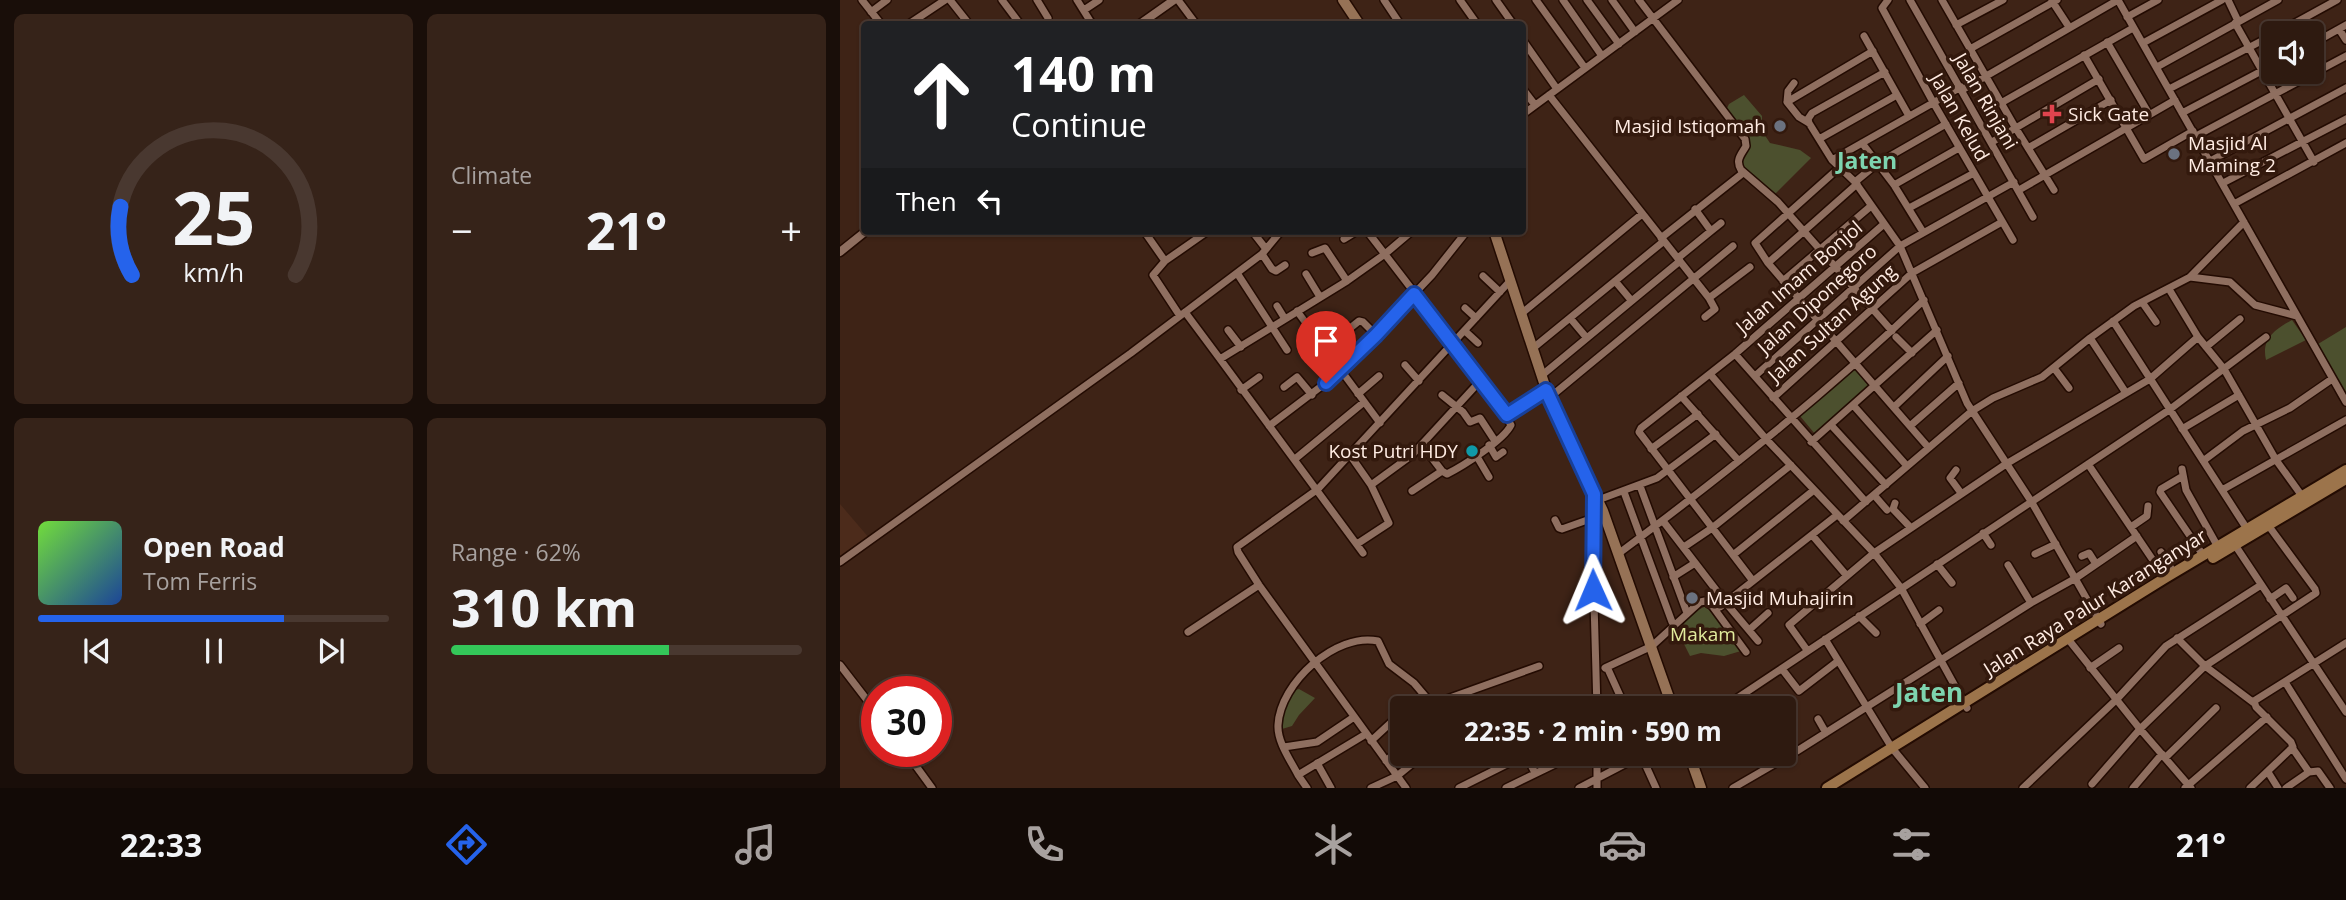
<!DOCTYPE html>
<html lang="en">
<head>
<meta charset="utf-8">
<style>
	:root { --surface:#2e1a10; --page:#362319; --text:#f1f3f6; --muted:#a7a19f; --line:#493830; --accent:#2563eb }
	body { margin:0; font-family:"Open Sans",sans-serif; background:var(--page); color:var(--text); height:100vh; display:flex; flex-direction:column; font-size:26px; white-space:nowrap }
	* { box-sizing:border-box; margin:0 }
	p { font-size:23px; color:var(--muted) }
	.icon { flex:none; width:38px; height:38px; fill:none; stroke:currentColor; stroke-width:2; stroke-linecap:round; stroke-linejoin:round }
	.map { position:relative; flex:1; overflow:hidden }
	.sheet { display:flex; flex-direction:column; gap:14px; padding:14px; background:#190e09; width:840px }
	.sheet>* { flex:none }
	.banner { position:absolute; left:21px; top:21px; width:665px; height:214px; border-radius:7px; box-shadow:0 2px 5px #0004,0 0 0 2px var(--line); background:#202124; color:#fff; overflow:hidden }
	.fabs { position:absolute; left:1421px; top:21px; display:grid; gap:14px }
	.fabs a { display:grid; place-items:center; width:63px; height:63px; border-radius:7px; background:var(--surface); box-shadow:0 2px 5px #0004,0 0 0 2px var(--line); font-size:35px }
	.speed { position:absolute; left:21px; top:676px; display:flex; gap:14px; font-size:35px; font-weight:700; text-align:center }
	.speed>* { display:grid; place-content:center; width:91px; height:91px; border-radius:50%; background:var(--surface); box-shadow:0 2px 5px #0004,0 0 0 2px var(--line); line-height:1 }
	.speed .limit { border:10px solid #d22; background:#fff; color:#111 }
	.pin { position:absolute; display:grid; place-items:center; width:60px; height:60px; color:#fff; margin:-72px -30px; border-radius:50% 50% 50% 0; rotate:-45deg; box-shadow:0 0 7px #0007 }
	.pin .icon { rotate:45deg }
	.me { position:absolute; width:77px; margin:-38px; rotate:359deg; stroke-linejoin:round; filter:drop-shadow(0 0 5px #0008) }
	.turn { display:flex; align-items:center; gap:24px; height:147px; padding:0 35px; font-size:32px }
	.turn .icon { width:91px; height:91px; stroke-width:2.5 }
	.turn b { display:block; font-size:49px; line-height:60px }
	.then { display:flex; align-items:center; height:66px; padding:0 35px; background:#0003; gap:14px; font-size:26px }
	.big { font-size:52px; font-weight:700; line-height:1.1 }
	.sheet .widget { flex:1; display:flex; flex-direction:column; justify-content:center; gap:10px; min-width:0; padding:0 24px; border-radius:10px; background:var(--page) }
	.sheet .dial { align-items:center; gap:0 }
	.dial svg { height:182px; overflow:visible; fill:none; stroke:var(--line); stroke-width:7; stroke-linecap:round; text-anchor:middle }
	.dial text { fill:var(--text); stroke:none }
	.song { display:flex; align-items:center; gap:21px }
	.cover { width:84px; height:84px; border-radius:10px; background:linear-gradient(135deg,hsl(100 70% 55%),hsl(220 70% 35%)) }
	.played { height:7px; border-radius:4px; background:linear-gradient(90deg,var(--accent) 70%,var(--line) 70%) }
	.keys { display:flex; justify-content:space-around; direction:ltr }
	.heat { display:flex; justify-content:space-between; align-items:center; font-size:38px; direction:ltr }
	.charge { height:10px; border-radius:5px; background:linear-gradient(90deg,#34c759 62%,var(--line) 0) }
	.sheet .tiles { flex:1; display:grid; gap:14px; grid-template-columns:repeat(2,1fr) }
	.trip { position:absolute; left:550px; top:696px; width:406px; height:70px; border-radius:7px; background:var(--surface); box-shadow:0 2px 5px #0004,0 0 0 2px var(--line); font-weight:700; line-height:70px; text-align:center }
	.dock { display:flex; height:112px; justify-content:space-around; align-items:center; background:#120a06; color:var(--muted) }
	.dock .icon { width:49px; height:49px }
	.dock .on { color:var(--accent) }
	.dock b { font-size:32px; color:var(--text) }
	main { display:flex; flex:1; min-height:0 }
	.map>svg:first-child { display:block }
	.built { fill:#4c2b1b }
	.green { fill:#4c502e }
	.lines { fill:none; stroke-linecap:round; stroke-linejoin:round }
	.minor-casing { stroke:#230b02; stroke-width:10 }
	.tertiary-casing { stroke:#230b02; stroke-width:11 }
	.secondary-casing { stroke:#230b02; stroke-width:13 }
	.primary-casing { stroke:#230b02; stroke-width:14 }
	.minor { stroke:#8f6f60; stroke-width:7 }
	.tertiary { stroke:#8f6f60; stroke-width:8 }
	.secondary { stroke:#967256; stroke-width:10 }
	.primary { stroke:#9c744b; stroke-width:10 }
	.route-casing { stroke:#184099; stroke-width:18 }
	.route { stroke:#2563eb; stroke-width:12 }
	.health-dot { fill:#e0444e; stroke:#33190d; stroke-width:2.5 }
	.worship-dot { fill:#6b7280; stroke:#33190d; stroke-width:2.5 }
	.culture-dot { fill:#0f9aa8; stroke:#33190d; stroke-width:2.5 }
	.labels { text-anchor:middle; stroke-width:7; stroke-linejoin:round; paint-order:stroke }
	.street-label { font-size:19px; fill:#ffece3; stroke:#33190d }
	.poi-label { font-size:19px; fill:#ffece3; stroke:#33190d; text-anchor:start }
	.park-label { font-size:19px; fill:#e2ec9d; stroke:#33190d }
	.quarter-label { font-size:23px; font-weight:bold; fill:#7dd4af; stroke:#33190d }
	.district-label { font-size:26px; font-weight:bold; fill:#7dd4af; stroke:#33190d }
</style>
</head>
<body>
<main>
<section class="sheet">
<div class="tiles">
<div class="widget dial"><svg viewBox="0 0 100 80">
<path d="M14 69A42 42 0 1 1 86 69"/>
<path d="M14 69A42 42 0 0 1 9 39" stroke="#2563eb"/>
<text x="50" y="56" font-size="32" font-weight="700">25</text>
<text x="50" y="72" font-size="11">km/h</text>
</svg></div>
<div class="widget"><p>Climate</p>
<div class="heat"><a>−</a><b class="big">21°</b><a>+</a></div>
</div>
<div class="widget">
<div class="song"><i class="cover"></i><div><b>Open Road</b><p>Tom Ferris</p></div></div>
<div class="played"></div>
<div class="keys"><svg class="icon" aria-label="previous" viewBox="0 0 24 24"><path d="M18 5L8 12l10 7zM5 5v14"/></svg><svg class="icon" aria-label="pause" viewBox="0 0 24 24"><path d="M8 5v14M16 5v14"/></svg><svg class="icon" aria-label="next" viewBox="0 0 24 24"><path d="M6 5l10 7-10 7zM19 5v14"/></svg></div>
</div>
<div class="widget"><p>Range · 62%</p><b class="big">310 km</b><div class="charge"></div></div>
</div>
</section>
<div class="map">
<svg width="1506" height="788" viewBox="0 0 1506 788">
	<rect width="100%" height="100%" fill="#3e2316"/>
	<path class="built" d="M0,504L30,539L0,561Z"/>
	<path class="green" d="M904,95L922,116V131L930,143L960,150L971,158L934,195L905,171L902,165L909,143L886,110L889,104Z
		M1452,320L1466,340L1426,360C1421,339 1435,329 1452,320Z
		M1506,327V395L1478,344Z
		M1015,369L1030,386L975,434L960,416Z
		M866,606L901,651L884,656L861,653L850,656L838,632L852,613Z
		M459,689L475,698L459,715L452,726L442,729L440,726L446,701L455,690Z"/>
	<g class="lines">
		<defs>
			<path id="minor" d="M22,0L41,24
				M110,0L129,24
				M162,0L180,24
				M197,0L208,18
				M237,0L252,24
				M338,0L356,24
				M544,0L560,24
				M620,0L637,24
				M656,0L673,24
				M696,0L745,68
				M723,0L762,56
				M747,0L779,44
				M772,0L795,32
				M799,0L905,139L906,146C901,155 895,160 901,170L938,202L1052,331
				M1048,0L1042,8L1093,102L1173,240
				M1070,0L1193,217
				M1102,0L1175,127L1214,190
				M1278,0L1506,402
				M1388,0L1398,21
				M1212,1L1229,27
				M244,10L259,0
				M31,12L47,0
				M1287,17L1318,0
				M1395,23L1474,162
				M69,24L105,0
				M1116,25L1163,0
				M1499,29L1506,40
				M1437,33L1497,0
				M1024,36L1069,116
				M682,39L717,89
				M1267,42L1309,114
				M1303,43L1382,0
				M1472,44L1506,25
				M1130,49L1217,0
				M1244,55L1304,159L1353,131
				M1317,67L1438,0
				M954,83L948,91L947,102L959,117L969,123L992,160L1015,182L1060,246L1127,403L1191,501L1261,624
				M682,88L695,105
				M1329,89L1433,35
				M1122,90L1278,0
				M709,95L869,298L875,309L865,317
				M947,102L1033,51
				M1161,103L1293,28
				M1342,113L1433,65
				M682,115L838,0
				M969,123L968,119L972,113L1045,72
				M1356,136L1506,56
				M979,139L1057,95
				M1152,142L1259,79
				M1022,143L1054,185L1083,232
				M1188,148L1271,100
				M992,160L1121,87
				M1370,161L1506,88
				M1000,167L915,243L928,263L1088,447
				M1015,182L1038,163L1106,124
				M1383,183L1506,119
				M1054,185L1119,148
				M1179,190L1335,100
				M1394,204L1506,143
				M1069,208L1134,173
				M855,209L871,231L881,223
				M304,231L325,261
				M412,231L426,249
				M527,231L651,392L671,425C664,440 623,466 607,474L602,471L582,445
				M821,238L903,173
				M504,239L517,231
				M472,253L485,248L507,281
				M422,254L432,269L436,271L445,265
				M838,258L871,231
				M928,263L1017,184
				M397,273L447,350
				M466,274L480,297
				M643,276L660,292
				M1350,277L1390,282L1415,305L1457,316
				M775,281L791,300
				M943,281L1031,206
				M869,298L910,267
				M1302,302L1316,322
				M437,306L445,319
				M625,308L636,318
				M457,311L540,423
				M345,312L380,359L507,281L545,254L572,231
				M681,314L802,214
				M340,316L313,275L325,261L368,231
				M730,318L746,337
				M1273,321L1407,529
				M503,323L509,329L519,321L523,322L536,335
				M388,330L401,347
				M625,331L638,343
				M1056,337L1072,353
				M1358,337L1384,369L1436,460L1462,496
				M1250,338L1286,393
				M1366,347L1400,319
				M692,349L824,241
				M895,354L1026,502
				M380,359L523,553
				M565,365L579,381
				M1214,368L1229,388
				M870,374L927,440L1034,553L1061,588L1127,708
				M701,376L840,261
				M915,376L1060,246L1174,182
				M444,387L457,377L472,395
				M401,390L419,377
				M518,394L539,376
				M602,395L623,412L630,422L640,418L655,441
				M841,396L899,461
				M709,398L893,246
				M933,398L1072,273L1162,222
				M1013,405L1067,466
				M1054,407L1108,356
				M667,415L706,390
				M991,425L1046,485
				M429,426L500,372L592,275L627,231
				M1070,426L1119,383
				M1342,429L1399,395
				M971,442L1097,330
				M649,445L656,457L663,452
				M811,449L858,414
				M510,455L531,485L549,523L517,544
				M636,455L649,477
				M455,459L524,402
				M1363,461L1403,431L1450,408L1492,379
				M1248,464L1325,578
				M1342,469L1346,490L1378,547
				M1116,470L1110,478L1121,493
				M1343,476L1321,489L1320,492L1363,555
				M531,485L572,455L641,380
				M800,486L847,613
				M1382,490L1506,420
				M572,491L602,471
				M784,492L832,622
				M1034,495L1047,510
				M754,496L753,566L757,709
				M758,500L817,478L876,434
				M1055,503L1053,509L1071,528
				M715,520L719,528L722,529L753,518
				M823,521L886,603L918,641
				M1003,521L1132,411L1153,398L1202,377L1250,338L1294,306L1350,277L1404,222
				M1291,527L1307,516L1308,506
				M1143,533L1151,545
				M972,535L1007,576
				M1395,545L1506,712
				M844,547L872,528L951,465
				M1321,552L1334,573
				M778,554C885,474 988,392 1084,300
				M1195,554L1216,544
				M893,555L974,490
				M1242,556L1249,553L1256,564
				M0,562L291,353L422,254L441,231
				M1097,564L1112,583
				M1168,565L1191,603
				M833,577L855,563
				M913,581L799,432L801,428L895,354L1044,224
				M1430,599L1446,588L1453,598
				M873,607L906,652
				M1019,616L1036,633
				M1080,624L1099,610
				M909,630L928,613
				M348,632L419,585
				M1337,638L1365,666L1414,703
				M985,639L1052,748L1085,788
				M1228,639L1300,729L1351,788
				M967,650L949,625L1034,553L1166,464L1310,379L1358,337L1329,289
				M1168,660L1176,671
				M0,665L37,713
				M767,667L812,646L860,602L865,601L872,606L880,607L997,515
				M765,668L767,667L786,709
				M1250,668L1279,648
				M942,669L959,691L998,661
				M1445,682L1506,779
				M593,704L699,666
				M849,709L856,706L858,709
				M881,709L1329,410L1426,337
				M978,719L986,733
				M526,734L458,775C451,761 437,742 438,725C440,683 496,632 538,641L549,664L574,683L596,709
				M531,741L558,716L562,715
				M444,747L477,742L514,717
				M1453,749L1469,772L1478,771L1490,788
				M65,751L92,788
				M757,754V788
				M686,755L695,773
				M801,755L816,788
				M1325,758L1376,708
				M546,761L561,748
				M477,763L491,788
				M1428,772L1438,788
				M458,775L467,788
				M1252,784L1300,729L1365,666L1476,593L1475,589L1428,525
				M531,788L557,776L584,754
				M566,788L419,585L398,552L397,547L478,489L670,281
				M619,788L687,754
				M666,788L715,764
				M739,788L804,754
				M893,788L957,751L1191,603L1236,578L1297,536
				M1183,788L1277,699L1326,646L1421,585
				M1293,788L1322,754
				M1345,788L1427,717
				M1410,788L1453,747L1451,742L1416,707L1414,701L1506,643
				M1446,788L1469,772"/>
			<path id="tertiary" d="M300,24L334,0
				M0,252L26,231"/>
			<path id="secondary" d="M503,0L519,24
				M654,231L709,398L763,511L833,709
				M849,754L861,788"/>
			<path id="primary" d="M1373,558L1506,479
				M987,788L1325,578L1506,470"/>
		</defs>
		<use href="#minor" class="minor-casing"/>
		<use href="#tertiary" class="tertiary-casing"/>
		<use href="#secondary" class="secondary-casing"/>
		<use href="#primary" class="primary-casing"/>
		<use href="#minor" class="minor"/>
		<use href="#tertiary" class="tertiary"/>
		<use href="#secondary" class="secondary"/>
		<use href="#primary" class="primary"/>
	</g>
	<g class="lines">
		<defs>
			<path id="route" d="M486,383L536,335L574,294L667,415L706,390L754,494L753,590"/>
		</defs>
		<use href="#route" class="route-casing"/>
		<use href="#route" class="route"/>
	</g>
	<path class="health-dot" d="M1208.5 103.5h7v7h7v7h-7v7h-7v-7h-7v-7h7z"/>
	<g class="worship-dot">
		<circle cx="940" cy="126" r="7"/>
		<circle cx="1334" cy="154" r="7"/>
		<circle cx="852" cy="598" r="7"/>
	</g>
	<circle class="culture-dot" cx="632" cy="451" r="7"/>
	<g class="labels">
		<g class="street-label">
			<text transform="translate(1146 101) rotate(60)" y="7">Jalan Rinjani</text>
			<text transform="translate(1120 117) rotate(60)" y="7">Jalan Kelud</text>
			<text transform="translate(959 277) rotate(-41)" y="7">Jalan Imam Bonjol</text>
			<text transform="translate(977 299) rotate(-42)" y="7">Jalan Diponegoro</text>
			<text transform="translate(992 323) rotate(-42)" y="7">Jalan Sultan Agung</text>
			<text transform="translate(1255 602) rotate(-32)" y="7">Jalan Raya Palur Karanganyar</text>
		</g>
		<g class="poi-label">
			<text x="1228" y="121">Sick Gate</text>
			<text x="926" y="133" text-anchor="end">Masjid Istiqomah</text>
			<text x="1348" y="150">Masjid Al<tspan x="1348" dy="22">Maming 2</tspan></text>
			<text x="618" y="458" text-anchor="end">Kost Putri HDY</text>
			<text x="866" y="605">Masjid Muhajirin</text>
		</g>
		<g class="park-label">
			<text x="863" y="641">Makam</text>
		</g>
		<g class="quarter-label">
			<text x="1027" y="169">Jaten</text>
		</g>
		<g class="district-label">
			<text x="1089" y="702">Jaten</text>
		</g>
	</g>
</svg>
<div class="fabs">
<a><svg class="icon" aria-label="sound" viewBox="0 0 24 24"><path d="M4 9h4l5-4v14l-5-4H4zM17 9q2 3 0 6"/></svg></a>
</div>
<div class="speed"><div class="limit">30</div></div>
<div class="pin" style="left:486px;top:383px;background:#d93025"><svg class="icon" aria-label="arrive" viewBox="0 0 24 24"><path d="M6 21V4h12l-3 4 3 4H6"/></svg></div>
<svg class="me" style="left:753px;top:590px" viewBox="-20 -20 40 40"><path d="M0-17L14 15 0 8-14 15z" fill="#2563eb" stroke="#fff" stroke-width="4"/></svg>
<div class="trip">22:35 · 2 min · 590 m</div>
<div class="banner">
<div class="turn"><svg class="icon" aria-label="ahead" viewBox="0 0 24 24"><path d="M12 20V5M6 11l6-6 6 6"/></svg><div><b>140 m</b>Continue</div></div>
<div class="then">Then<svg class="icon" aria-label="left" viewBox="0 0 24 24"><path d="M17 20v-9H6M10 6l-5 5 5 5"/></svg></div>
</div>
</div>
</main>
<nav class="dock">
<b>22:33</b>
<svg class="icon on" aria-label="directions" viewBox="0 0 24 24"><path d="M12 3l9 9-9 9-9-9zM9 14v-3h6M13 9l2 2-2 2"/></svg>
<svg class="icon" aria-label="music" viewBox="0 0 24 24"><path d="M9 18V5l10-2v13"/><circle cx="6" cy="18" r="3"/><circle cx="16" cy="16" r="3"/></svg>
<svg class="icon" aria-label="phone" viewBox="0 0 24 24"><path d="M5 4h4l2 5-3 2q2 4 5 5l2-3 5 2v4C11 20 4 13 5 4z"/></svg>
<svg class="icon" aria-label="climate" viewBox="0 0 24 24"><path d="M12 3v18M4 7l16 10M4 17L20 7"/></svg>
<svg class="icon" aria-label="car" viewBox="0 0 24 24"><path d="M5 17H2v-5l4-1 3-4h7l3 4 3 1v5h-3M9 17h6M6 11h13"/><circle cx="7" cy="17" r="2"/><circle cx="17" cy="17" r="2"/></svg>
<svg class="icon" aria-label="filters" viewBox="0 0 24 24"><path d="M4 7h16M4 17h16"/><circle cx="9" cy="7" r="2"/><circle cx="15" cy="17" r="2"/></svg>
<b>21°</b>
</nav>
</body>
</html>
